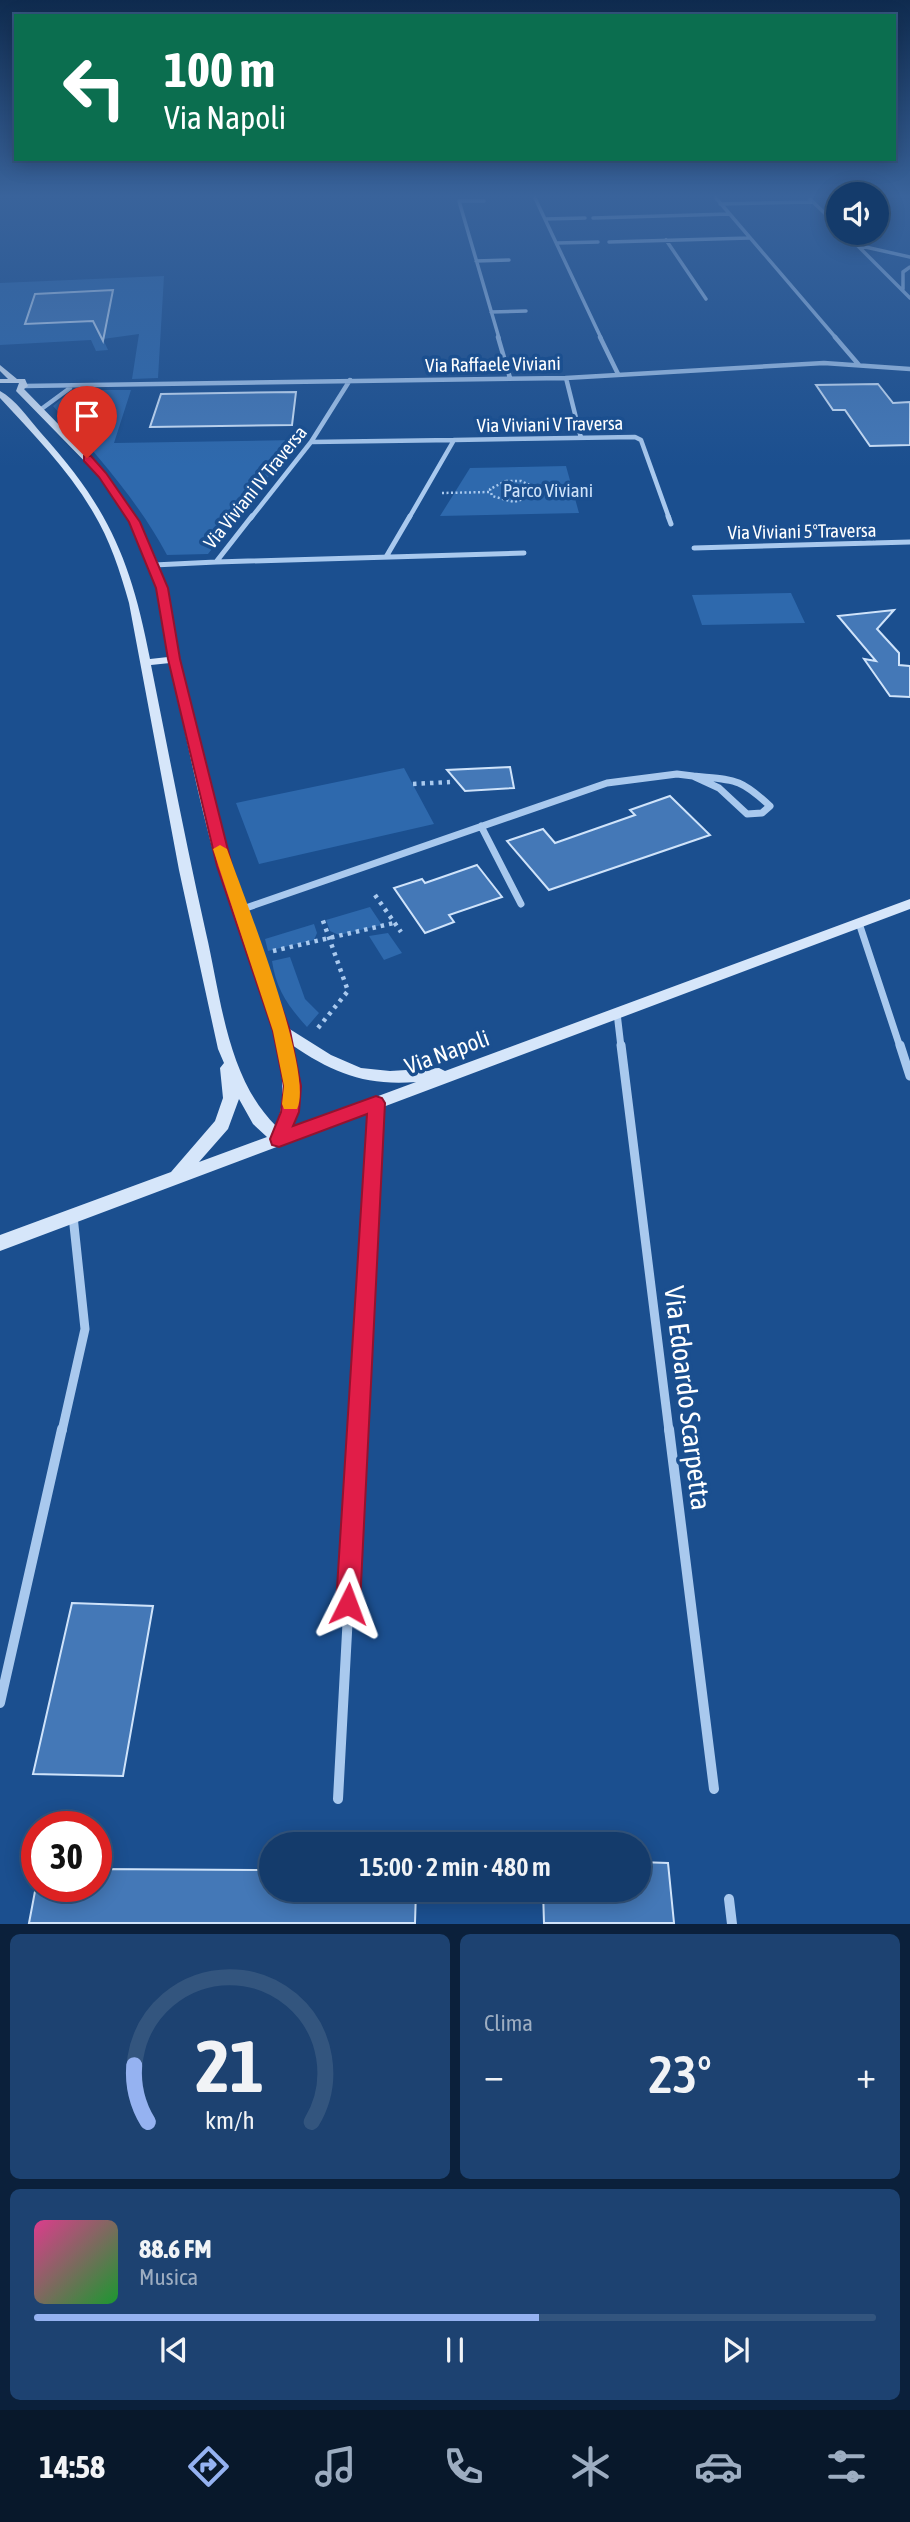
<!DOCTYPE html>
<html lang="it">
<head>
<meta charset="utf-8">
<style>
	:root { --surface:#143b6b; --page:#1d4271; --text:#f1f3f6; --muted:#9dadc1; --line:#33557e; --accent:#95b2f1 }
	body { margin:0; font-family:"Asap Condensed",sans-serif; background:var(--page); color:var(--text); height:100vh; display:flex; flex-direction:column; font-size:26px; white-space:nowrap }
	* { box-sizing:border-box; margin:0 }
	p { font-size:23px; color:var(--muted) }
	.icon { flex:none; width:38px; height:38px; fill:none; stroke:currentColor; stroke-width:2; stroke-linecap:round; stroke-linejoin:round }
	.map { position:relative; height:1924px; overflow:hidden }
	.side { display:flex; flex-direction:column; gap:10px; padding:10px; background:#0b203b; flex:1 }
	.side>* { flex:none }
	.banner { position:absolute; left:14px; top:14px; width:882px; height:147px; border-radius:0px; box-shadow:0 4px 18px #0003,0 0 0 2px var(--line); background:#0b6e4f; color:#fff; overflow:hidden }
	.tools { position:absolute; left:826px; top:182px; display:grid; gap:14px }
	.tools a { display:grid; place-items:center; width:63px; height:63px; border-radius:50%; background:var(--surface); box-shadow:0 4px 18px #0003,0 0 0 2px var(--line); font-size:35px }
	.speed { position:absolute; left:21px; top:1811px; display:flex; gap:14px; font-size:35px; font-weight:700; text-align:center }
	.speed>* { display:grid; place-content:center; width:91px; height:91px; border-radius:50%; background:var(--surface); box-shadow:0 4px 18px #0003,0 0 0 2px var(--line); line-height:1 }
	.speed .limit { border:10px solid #d22; background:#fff; color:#111 }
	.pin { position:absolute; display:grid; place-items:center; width:60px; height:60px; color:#fff; margin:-72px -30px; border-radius:50% 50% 50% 0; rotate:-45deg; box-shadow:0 0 7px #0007 }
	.pin .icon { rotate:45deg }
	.me { position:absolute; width:77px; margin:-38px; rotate:3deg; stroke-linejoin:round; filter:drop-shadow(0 0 5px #0008) }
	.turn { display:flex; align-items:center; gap:24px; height:147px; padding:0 35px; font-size:32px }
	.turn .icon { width:91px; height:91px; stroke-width:2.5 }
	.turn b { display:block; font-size:49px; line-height:60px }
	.big { font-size:52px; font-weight:600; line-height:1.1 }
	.side .card { flex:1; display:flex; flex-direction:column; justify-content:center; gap:10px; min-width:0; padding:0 24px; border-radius:10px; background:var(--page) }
	.side .dial { align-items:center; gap:0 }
	.dial svg { height:182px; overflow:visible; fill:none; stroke:var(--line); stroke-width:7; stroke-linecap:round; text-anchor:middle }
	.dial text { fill:var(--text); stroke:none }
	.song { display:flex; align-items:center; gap:21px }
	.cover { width:84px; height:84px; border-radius:10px; background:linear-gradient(135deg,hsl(330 70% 55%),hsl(130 70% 35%)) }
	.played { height:7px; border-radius:4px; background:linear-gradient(90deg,var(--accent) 60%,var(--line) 60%) }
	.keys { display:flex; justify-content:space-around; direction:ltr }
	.heat { display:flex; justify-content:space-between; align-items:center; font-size:38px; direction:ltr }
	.side .tiles { flex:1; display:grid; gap:10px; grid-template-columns:1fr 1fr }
	.card:last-child { grid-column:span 2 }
	.trip { position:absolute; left:259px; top:1832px; width:392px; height:70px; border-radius:35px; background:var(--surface); box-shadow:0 4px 18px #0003,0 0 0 2px var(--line); font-weight:600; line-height:70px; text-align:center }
	.menu { display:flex; height:112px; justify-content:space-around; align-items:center; background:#08182b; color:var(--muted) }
	.menu .icon { width:49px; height:49px }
	.menu .active { color:var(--accent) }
	.menu b { font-size:32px; color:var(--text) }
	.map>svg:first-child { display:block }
	.green { fill:#2e69ad }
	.building { fill:#4478b7; stroke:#cfe3fa; stroke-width:2 }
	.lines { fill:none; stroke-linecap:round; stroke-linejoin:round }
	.path-far1 { stroke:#a9c9ee; stroke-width:2.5; stroke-dasharray:2 2.5; stroke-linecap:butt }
	.path { stroke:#a9c9ee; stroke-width:4.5; stroke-dasharray:3.5 5; stroke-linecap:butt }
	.street-far5 { stroke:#a9c9ee; stroke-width:3.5 }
	.street-far4 { stroke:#a9c9ee; stroke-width:4.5 }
	.street-far3 { stroke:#a9c9ee; stroke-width:5 }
	.street-far2 { stroke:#a9c9ee; stroke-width:7 }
	.street-far1 { stroke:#a9c9ee; stroke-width:9 }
	.street { stroke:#a9c9ee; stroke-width:10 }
	.secondary { fill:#d6e6fa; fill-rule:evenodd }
	.route { fill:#e11d48; stroke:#92132f; stroke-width:2 }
	.slow { fill:#f59e0b }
	.labels { text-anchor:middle; stroke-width:7; stroke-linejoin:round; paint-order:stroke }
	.far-street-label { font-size:19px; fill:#fff; stroke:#1b4f8f }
	.far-park-label { font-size:19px; fill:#cfe3fa; stroke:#1b4f8f }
	.street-label { font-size:23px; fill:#fff; stroke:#1b4f8f }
	.near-street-label { font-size:28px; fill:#fff; stroke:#1b4f8f }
</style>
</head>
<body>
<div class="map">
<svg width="910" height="1924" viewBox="0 0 910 1924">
	<rect width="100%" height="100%" fill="#1b4f8f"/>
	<path class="green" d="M164,276L158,378L132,379L139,334L103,339L108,350L96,351L91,340L0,345V283Z
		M85,390H131L114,443L297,440L208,554L167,555C137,499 95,453 53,406L65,396Z
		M566,466L579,513L440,516L470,468Z
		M791,593L805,623L702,625L692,595Z
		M404,768L434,824L259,864L236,803Z
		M370,907L382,925L339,935L330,931L326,920Z
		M314,924L317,933L314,940L268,951L265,939Z
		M388,933L402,953L384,960L369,936Z
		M290,957L305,999L319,1013L307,1027C288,1006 276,989 272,961Z"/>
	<path class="building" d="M113,290L103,341L93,321L25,324L35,294Z
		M878,384L893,403L910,402V445L870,446L845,410H833L816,385Z
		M296,392L292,425L150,427L161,394Z
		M894,610L877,629L899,653V665L910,666V697L890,696L864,659L876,661L838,616Z
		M510,767L514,788L465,791L447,770Z
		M670,796L710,835L549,890L507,841L543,829L555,843L635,815L630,810Z
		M477,865L502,897L449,915L454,922L425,933L394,888L422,879L425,883Z
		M72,1603L153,1606L123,1776L33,1774Z
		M639,1862L668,1863L674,1923H544L543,1890H639Z
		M96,1869L271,1870V1890H416L415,1923H29L36,1886H96Z"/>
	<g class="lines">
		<path class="path-far1" d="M506,481H521L536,488V495L514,502L492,496L490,489Z
			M442,493L490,492"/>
		<path class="path" d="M413,784L450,782
			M375,895L401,932
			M273,951L394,923
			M318,1028L348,991L322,918"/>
		<path class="street-far5" d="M535,198L601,338
			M716,198L836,338
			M810,199L838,226
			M484,201H459L499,338
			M720,204L813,202
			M593,218L729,214
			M545,219L585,218
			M845,233L910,298
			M666,240L706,299
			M609,242L749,238
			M557,243L598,242
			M861,246L910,257
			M476,261L509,260
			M903,289V272L910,267
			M491,312L526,311"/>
		<path class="street-far4" d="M498,337L510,378
			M600,337L618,374
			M835,337L859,365
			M566,378L581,438
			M24,386L566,378L824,363L910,369
			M40,410L70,388
			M311,442L454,440
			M251,518L311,442L350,380
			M409,518L454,440L635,437L641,440L669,518"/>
		<path class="street-far3" d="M668,516L671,524
			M694,548L910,542
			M386,557L410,516
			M216,562L524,553
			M154,565L216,562L252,516"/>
		<path class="street-far2" d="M693,776C734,780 739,777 770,806L762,813L747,814L719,788Z
			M481,826L521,904
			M240,910L607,783L677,774L693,776
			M859,923L900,1047
			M617,1013L621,1047"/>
		<path class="street-far1" d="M621,1045L669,1431
			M900,1045L910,1076
			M62,1431L85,1329L73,1216
			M358,1431L376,1103"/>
		<path class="street" d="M669,1429L714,1789
			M0,1703L62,1429
			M338,1799L358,1429
			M729,1899L732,1924"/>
		<path class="secondary" d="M0,365L17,379H25L28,386L24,389L106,473L139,522L159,565L167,588L179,659L230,866L288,1028L331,1055L361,1068L390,1071L439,1068L445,1071L910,899V909L0,1251V1235L171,1172L215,1121L223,1098L220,1068L224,1063L218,1049L179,870L129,603C120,571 110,540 93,512C68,469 33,434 0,398V391C15,399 29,419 41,433C109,508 131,561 150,659L168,657L157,588L129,522L100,477L16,391L19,383H0V379H8L0,371ZM170,663C185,730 198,799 217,865C237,933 303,1061 276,1126C227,1078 221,997 206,933C186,844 169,755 151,665ZM292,1045C333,1073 365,1086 416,1082L292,1128C303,1099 298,1074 292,1045ZM239,1099L253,1124L267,1137L199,1162L228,1129Z"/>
	</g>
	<linearGradient id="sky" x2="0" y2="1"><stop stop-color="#0f2b4f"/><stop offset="0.42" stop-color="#39639b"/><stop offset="1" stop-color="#39639b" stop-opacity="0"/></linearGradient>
	<rect width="910" height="467" fill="url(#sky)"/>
	<path class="route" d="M84,456H91L106,473L140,522L168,588L180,659L232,866L290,1031L301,1086L299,1112L293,1126L376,1096L382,1098L385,1103L360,1604L357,1612L348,1616L340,1612L336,1604L367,1114L279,1147L272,1145L270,1139L281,1112L284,1086L273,1031L217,866L168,659L156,588L129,522L99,477L84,461Z"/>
	<path class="slow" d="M220,845L227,849C243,894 315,1073 297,1109H284L282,1104L284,1086L273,1031L213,849Z"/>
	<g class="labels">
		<g class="far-street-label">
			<text transform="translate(493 364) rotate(-1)" y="7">Via Raffaele Viviani</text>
			<text transform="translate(550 424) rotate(-1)" y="7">Via Viviani V Traversa</text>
			<text transform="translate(255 487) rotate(-51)" y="7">Via Viviani IV Traversa</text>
			<text transform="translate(802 531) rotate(-1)" y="7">Via Viviani 5°Traversa</text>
		</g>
		<g class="far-park-label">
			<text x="548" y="497">Parco Viviani</text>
		</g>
		<g class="street-label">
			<text transform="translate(447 1052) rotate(-20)" y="8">Via Napoli</text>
		</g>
		<g class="near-street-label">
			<text transform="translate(688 1398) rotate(83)" y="10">Via Edoardo Scarpetta</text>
		</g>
	</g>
</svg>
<div class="tools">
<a><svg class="icon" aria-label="sound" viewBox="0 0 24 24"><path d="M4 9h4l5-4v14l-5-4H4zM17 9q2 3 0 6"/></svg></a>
</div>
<div class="speed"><div class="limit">30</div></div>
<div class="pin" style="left:87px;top:458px;background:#d93025"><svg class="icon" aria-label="arrive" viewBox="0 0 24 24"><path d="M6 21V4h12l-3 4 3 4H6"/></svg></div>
<svg class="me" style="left:348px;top:1604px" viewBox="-20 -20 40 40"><path d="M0-17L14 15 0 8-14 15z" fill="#e11d48" stroke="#fff" stroke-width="4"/></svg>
<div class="trip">15:00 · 2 min · 480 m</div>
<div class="banner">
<div class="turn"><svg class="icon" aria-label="left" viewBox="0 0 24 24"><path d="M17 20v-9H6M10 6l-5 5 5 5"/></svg><div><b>100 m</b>Via Napoli</div></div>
</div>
</div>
<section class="side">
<div class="tiles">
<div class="card dial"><svg viewBox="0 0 100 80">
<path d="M14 69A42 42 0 1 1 86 69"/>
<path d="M14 69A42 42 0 0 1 8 44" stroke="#95b2f1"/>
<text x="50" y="56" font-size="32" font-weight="700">21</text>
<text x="50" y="72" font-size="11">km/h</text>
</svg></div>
<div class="card"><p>Clima</p>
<div class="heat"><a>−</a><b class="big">23°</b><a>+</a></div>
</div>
<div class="card">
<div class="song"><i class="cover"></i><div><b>88.6 FM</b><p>Musica</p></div></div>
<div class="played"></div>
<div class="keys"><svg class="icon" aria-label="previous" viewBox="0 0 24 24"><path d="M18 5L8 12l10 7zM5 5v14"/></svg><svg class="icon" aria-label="pause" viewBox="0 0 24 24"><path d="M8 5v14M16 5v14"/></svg><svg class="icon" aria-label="next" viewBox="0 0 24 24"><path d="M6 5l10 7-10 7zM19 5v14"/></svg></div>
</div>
</div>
</section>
<nav class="menu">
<b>14:58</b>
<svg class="icon active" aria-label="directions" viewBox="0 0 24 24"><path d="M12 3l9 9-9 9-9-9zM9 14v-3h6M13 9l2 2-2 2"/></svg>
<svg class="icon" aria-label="music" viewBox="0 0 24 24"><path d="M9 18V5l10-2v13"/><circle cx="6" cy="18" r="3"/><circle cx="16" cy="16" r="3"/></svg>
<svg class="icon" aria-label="phone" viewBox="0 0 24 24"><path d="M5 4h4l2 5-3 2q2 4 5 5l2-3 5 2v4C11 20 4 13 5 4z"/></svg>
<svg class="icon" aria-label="climate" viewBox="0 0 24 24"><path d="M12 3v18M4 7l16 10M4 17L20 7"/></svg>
<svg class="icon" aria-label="car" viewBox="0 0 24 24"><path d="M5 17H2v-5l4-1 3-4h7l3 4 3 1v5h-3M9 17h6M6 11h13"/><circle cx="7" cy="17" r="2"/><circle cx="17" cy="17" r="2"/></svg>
<svg class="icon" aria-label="filters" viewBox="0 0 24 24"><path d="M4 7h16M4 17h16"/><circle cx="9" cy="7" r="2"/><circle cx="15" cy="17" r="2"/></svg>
</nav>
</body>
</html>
